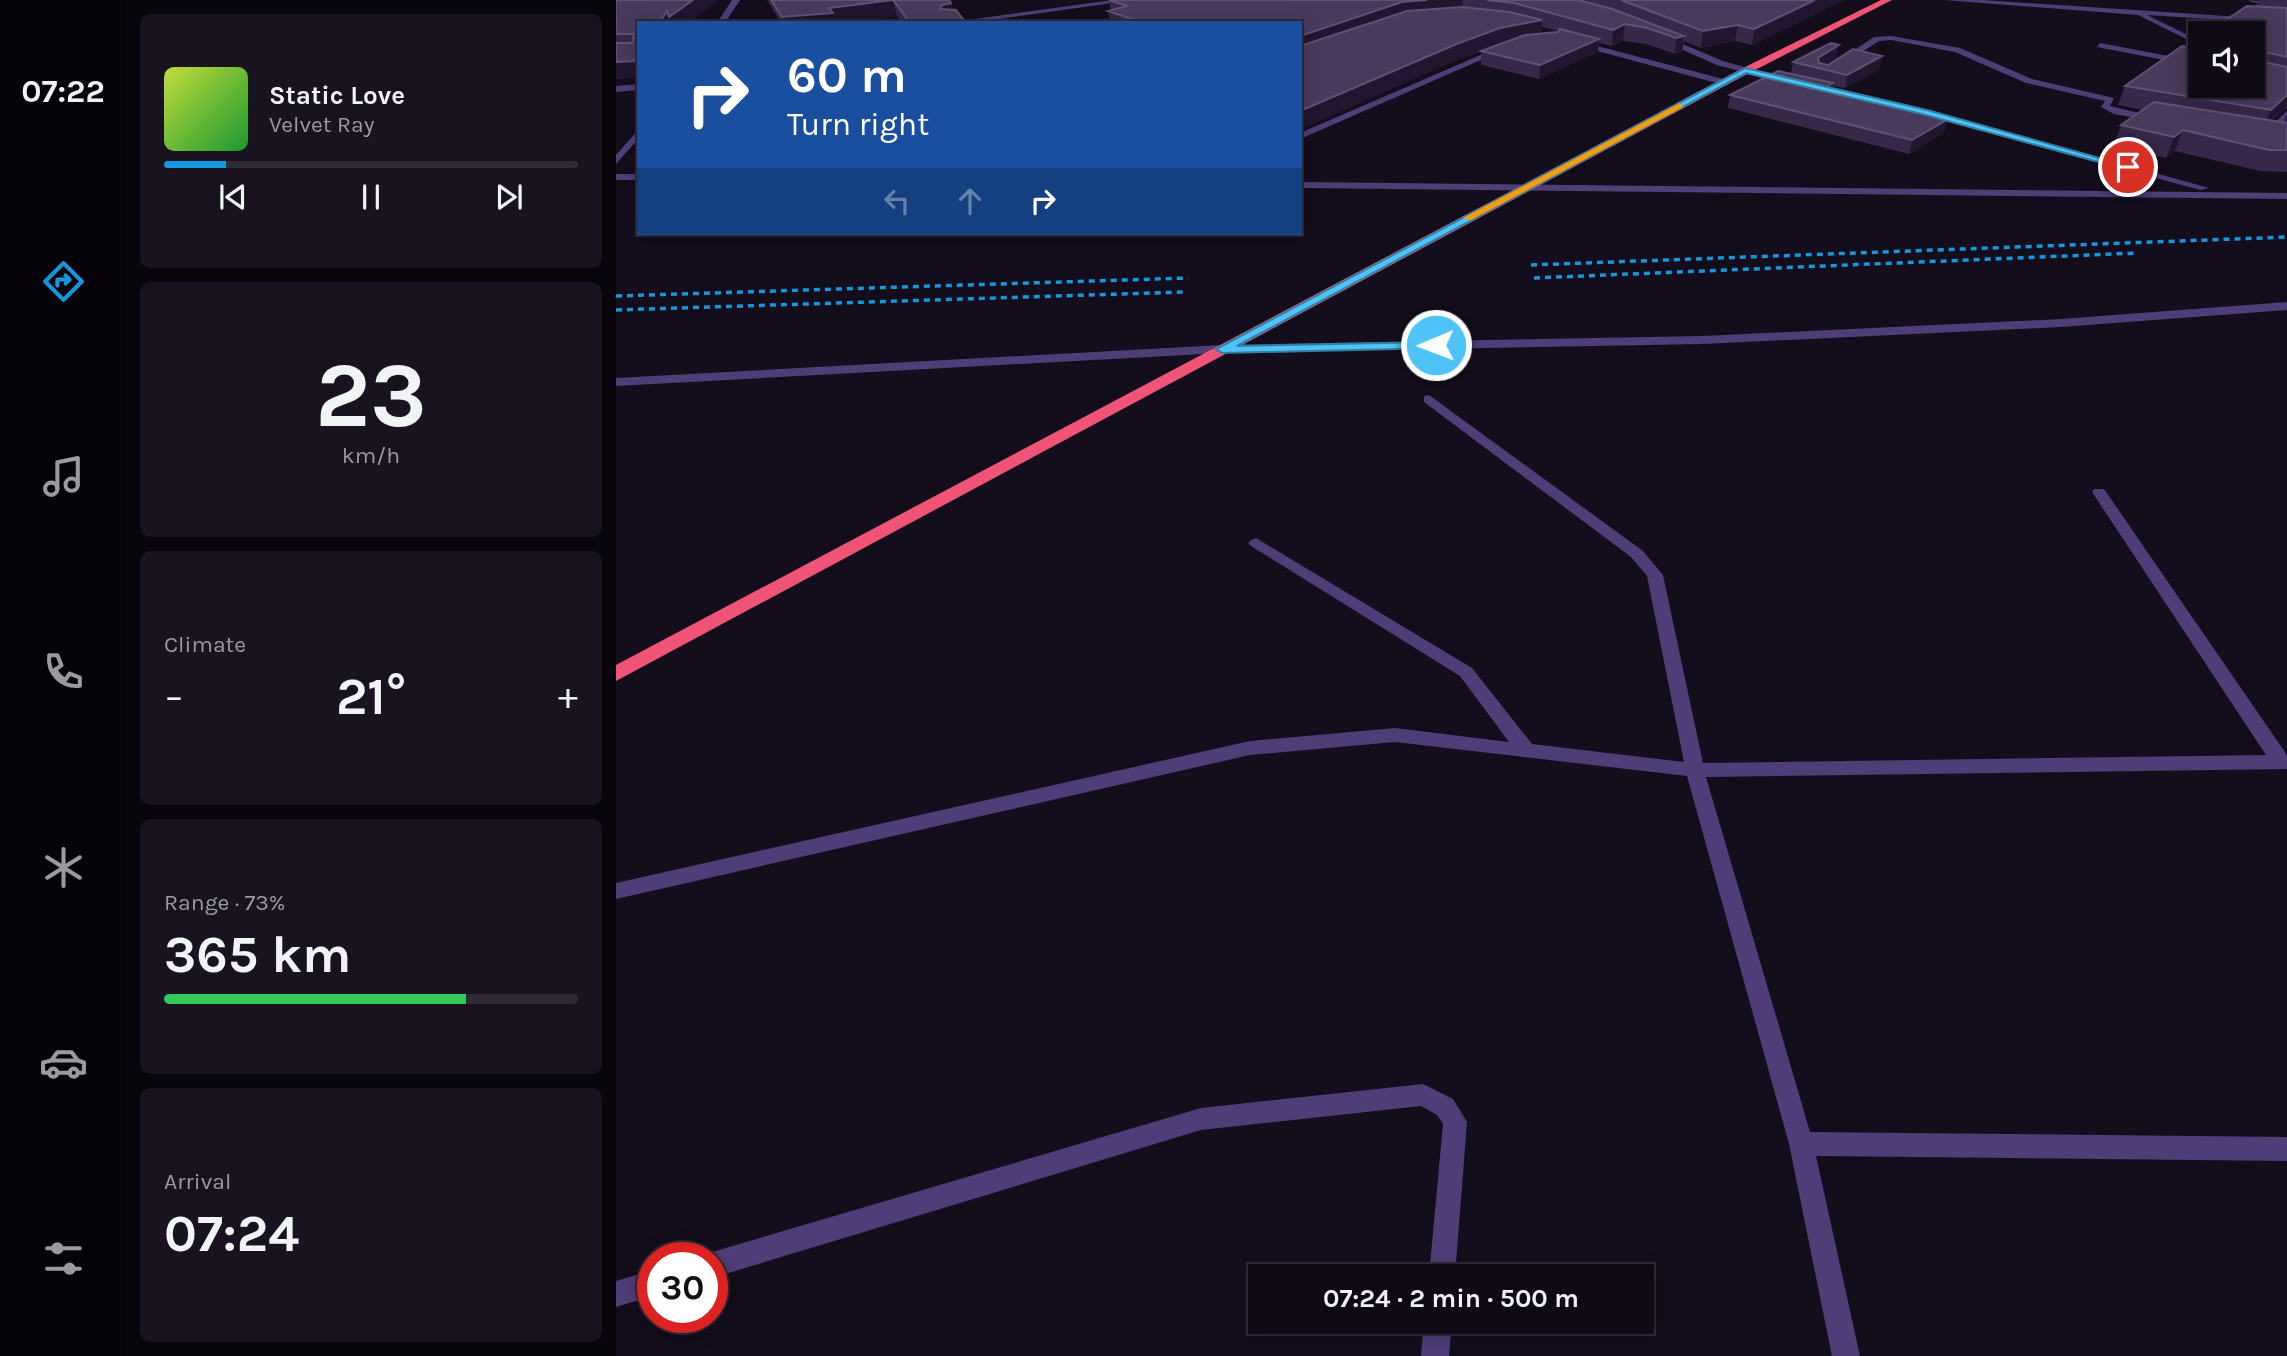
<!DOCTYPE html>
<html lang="en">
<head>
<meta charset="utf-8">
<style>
	:root { --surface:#0f0a15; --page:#18131e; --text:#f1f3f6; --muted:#9b9aa0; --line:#2f2b34; --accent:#1597de }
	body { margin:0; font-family:Karla,sans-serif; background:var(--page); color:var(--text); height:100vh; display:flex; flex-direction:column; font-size:26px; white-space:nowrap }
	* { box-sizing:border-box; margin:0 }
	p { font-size:23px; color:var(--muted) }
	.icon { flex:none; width:38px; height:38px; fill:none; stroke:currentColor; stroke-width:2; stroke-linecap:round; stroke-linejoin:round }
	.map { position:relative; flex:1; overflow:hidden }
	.sheet { display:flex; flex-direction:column; gap:14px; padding:14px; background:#08060c; width:490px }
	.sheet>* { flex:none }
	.hud { position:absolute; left:21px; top:21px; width:665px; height:214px; border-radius:0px; box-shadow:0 4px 18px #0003,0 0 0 2px var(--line); background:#1a4fa0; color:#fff; overflow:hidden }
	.tools { position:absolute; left:1572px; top:21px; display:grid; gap:14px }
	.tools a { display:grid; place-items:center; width:77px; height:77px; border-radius:0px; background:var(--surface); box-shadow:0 4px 18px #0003,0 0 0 2px var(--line); font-size:35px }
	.speed { position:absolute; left:21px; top:1242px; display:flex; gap:14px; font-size:35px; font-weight:700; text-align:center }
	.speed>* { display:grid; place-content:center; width:91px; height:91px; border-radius:50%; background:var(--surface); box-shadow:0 4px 18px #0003,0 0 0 2px var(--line); line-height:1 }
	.speed .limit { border:10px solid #d22; background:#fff; color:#111 }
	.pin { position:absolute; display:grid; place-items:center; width:60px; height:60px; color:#fff; margin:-30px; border:4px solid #fff; border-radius:50%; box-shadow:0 2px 7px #0007 }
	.me { position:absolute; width:77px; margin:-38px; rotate:269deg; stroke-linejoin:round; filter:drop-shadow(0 0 5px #0008) }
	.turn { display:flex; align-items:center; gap:24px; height:147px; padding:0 35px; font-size:32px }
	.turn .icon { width:91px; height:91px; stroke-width:2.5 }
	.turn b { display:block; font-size:49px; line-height:60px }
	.lanes { display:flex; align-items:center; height:66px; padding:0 35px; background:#0003; justify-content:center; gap:35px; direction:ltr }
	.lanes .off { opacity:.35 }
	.big { font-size:52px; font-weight:700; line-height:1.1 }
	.sheet .widget { flex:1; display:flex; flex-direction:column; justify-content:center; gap:10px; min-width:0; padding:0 24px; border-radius:10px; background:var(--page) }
	.sheet .dial { align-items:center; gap:0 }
	.dial b { font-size:91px; line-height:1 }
	.song { display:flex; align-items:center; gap:21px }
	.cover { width:84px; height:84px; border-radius:10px; background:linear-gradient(135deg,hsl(70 70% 55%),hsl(130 70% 35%)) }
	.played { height:7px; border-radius:4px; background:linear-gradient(90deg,var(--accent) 15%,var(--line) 15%) }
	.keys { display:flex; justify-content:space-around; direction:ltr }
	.heat { display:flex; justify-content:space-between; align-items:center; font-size:38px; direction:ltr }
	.charge { height:10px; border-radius:5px; background:linear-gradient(90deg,#34c759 73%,var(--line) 0) }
	.trip { position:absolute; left:632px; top:1264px; width:406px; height:70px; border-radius:0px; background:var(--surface); box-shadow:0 4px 18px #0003,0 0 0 2px var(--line); font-weight:700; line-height:70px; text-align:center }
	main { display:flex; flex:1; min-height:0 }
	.tabs { display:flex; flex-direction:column; width:126px; justify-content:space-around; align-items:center; background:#060408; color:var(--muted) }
	.tabs .icon { width:49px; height:49px }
	.tabs .selected { color:var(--accent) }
	.tabs b { font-size:32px; color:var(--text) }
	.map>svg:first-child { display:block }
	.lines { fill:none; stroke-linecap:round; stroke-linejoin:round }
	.minor { fill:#4e3d77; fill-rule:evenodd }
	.highway { fill:#ef5477; fill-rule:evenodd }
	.rail { stroke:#1597de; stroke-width:3.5; stroke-dasharray:6 5; stroke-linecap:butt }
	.wall { fill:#372748; fill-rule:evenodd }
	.shaded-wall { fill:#21152f }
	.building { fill:#49395b; stroke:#605074; stroke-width:2 }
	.route { fill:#4fc3f7; stroke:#337fa1; stroke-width:2 }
	.slow { fill:#f59e0b }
</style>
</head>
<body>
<main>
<nav class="tabs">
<b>07:22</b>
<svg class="icon selected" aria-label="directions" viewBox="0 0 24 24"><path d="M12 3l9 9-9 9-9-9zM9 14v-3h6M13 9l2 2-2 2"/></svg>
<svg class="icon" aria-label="music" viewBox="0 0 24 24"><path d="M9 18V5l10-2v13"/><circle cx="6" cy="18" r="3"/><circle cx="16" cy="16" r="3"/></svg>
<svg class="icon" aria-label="phone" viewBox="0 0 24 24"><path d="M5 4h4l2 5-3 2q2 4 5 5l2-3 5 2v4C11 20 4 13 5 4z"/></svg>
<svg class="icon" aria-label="climate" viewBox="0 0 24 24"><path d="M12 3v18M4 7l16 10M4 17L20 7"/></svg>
<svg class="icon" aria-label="car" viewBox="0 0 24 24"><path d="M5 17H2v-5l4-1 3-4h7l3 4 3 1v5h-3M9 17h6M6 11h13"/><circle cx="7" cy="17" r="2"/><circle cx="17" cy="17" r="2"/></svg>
<svg class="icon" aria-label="filters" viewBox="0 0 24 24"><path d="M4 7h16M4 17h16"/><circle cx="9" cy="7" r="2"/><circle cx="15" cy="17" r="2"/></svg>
</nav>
<section class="sheet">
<div class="widget">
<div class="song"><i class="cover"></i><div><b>Static Love</b><p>Velvet Ray</p></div></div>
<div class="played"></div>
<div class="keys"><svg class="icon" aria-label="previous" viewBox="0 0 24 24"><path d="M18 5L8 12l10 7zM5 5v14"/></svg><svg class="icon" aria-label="pause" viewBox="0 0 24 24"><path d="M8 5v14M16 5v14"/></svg><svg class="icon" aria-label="next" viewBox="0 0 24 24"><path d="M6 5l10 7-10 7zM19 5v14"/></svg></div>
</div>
<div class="widget dial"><b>23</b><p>km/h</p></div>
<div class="widget"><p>Climate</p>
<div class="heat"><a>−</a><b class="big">21°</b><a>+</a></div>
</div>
<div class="widget"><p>Range · 73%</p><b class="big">365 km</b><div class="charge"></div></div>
<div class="widget"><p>Arrival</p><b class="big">07:24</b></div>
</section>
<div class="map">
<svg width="1671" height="1356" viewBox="0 0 1671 1356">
	<rect width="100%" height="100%" fill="#140d1c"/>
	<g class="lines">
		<path class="minor" d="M116,0H124L109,23H101Z
			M497,0H518L354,23H330Z
			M1328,0H1366L1671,20V24L1531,15L1584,41L1582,45L1522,15Z
			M1632,0L1671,4V8L1636,2Z
			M1045,35L1107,61L1178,81L1174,84L1101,65L1042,39Z
			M1275,36L1344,48L1416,79L1498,98L1494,106L1548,119L1543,122L1498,114L1485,107L1489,101L1410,83L1339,52L1275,40L1263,41L1226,65L1219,63L1258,37Z
			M962,41L1111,80L1112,82L1108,85L959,45Z
			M1484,43L1584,62V67L1481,47Z
			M883,47L890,49L684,139V133Z
			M23,84V90L0,92V86Z
			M1239,93L1311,110L1593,188L1584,190L1306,114L1236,98Z
			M1671,111V119L1652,138H1646V134Z
			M23,129V138L0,164V155Z
			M0,174H23V180H0Z
			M684,182L1671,193V199L684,188Z
			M1671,302V310L1445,327L1087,344L606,353L0,386V378L606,345L1087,336L1445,319Z
			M813,395L1027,551L1047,575L1087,763L1650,755L1476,492L1478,489H1488L1671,755V769L1090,777L1194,1132L1671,1137V1161L1200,1156L1244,1356H1216L1173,1144L1071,776L779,742L634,755L0,899V883L634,741L779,728L893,742L844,676L635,546L632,543L635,540L640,538L856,668L916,744L1068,762L1031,576L1015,557L808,402V396Z
			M807,1084L837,1099L851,1122L839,1276H813L827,1124L821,1115L805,1106L585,1130L96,1278V1258H86L96,1252L585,1108Z
			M37,1270V1296L0,1307V1281Z
			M808,1321H836L833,1356H805Z"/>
		<path class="highway" d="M1265,0H1276L1133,73L0,681V665L1125,69Z"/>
		<path class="rail" d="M915,265L1671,237
			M918,278L1521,253
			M0,296L572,278
			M0,310L568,292"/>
	</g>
	<path class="wall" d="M0,0H102L72,23H23V77L0,79Z
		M151,0H333L335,3L337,9L350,23H286L281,16L229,23H165Z
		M493,0H1228L1136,45L1119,41L1085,48L1068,41L1066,52L1059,54L1030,44L1007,41L996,46L983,43L982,52L923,79L865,65V51L872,49L843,59L684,23H494L492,11L495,10ZM926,27L942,31L926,33Z
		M1643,0H1671V109H1669L1656,121L1666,123L1671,112V172L1644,171L1559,151L1550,158L1498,146L1505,125L1527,110L1502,105L1509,86L1578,48L1581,39L1584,37V86L1640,6Z
		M1266,56L1263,70L1229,88L1217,86L1216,90L1328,132L1293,154L1112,108L1114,95L1175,74L1177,62L1220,58L1211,64Z"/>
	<path class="shaded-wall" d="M77,0H102L72,23H56L53,17Z
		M277,0L281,16L229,23H168L166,17L213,8Z
		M811,0H846V13L684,53V36L786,2Z
		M1199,0H1228L1136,45L1138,29Z
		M335,3L339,19L324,9L326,5Z
		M51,11L56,23H43Z
		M926,20V37L883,44L843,59L684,130V111L843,43L884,28Z
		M1009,24L1007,41L996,46L997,30Z
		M1122,25L1119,41L1085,48L1087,31Z
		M1068,36L1066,52L1059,54L1060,38Z
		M983,39L982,52L923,79L924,65Z
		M1223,45L1220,58L1204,69L1202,58Z
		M23,53V77L0,79V62Z
		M1266,56L1263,70L1229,88L1231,75Z
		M1217,83L1215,96L1208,88Z
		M1671,95V105L1669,109L1646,130L1655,110Z
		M1332,119L1328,132L1293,154L1296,140Z
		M1567,130L1559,151L1550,158L1558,137Z"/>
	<path class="building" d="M0,0H77L53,17L51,11L43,23H23V53L18,61L0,62V43H16L18,34H0Z
		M155,0H333L335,3L326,5L324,9L340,10L350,23H294L277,0L213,8L217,13L166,17Z
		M493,0H811L786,2L684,36V23H528L492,11L511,6Z
		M871,0H962L996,9L1068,36L1060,38L1031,28L1009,24L997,30L898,3Z
		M1005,0H1199L1138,29L1122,25L1087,31Z
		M1631,6L1671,8V57L1644,51L1641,54L1643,61L1671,67V95L1655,110L1509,86L1566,46L1584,49V86H1636V33H1590Z
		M846,7L894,12L926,20L884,28L843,43L684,111V46L791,11Z
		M944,29L983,39L924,65L865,51L909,35L942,32Z
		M1215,43L1223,45L1202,58L1203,63L1212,65L1237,49L1266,56L1231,75L1177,62Z
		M1162,71L1217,83L1208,88L1332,119L1296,140L1114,95Z
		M1538,102L1671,123V150H1653L1567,130L1558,137L1505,125Z"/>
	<path class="route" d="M1129,68L1311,110L1516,167L1512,170L1306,114L1130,73L621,346L820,342L824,343V348L606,353L600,349Z"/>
	<path class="slow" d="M1064,103L1067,107L855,220L847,218Z"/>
</svg>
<div class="tools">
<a><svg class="icon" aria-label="sound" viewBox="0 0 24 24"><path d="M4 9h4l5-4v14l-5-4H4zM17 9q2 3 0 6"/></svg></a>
</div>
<div class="speed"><div class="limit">30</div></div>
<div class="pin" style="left:1512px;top:167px;background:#d93025"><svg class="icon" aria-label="arrive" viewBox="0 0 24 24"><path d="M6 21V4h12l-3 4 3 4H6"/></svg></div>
<svg class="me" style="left:820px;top:345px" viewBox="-20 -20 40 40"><circle r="17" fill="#4fc3f7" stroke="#fff" stroke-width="3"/><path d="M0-11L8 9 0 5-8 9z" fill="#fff"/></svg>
<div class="trip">07:24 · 2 min · 500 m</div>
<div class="hud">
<div class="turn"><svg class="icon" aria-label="right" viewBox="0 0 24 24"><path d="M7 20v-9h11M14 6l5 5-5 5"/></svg><div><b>60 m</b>Turn right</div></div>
<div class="lanes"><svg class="icon off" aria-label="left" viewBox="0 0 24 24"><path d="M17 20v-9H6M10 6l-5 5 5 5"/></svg><svg class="icon off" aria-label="ahead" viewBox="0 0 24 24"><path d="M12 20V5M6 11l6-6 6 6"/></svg><svg class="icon" aria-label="right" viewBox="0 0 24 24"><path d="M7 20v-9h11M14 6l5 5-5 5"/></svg></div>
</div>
</div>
</main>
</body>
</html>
